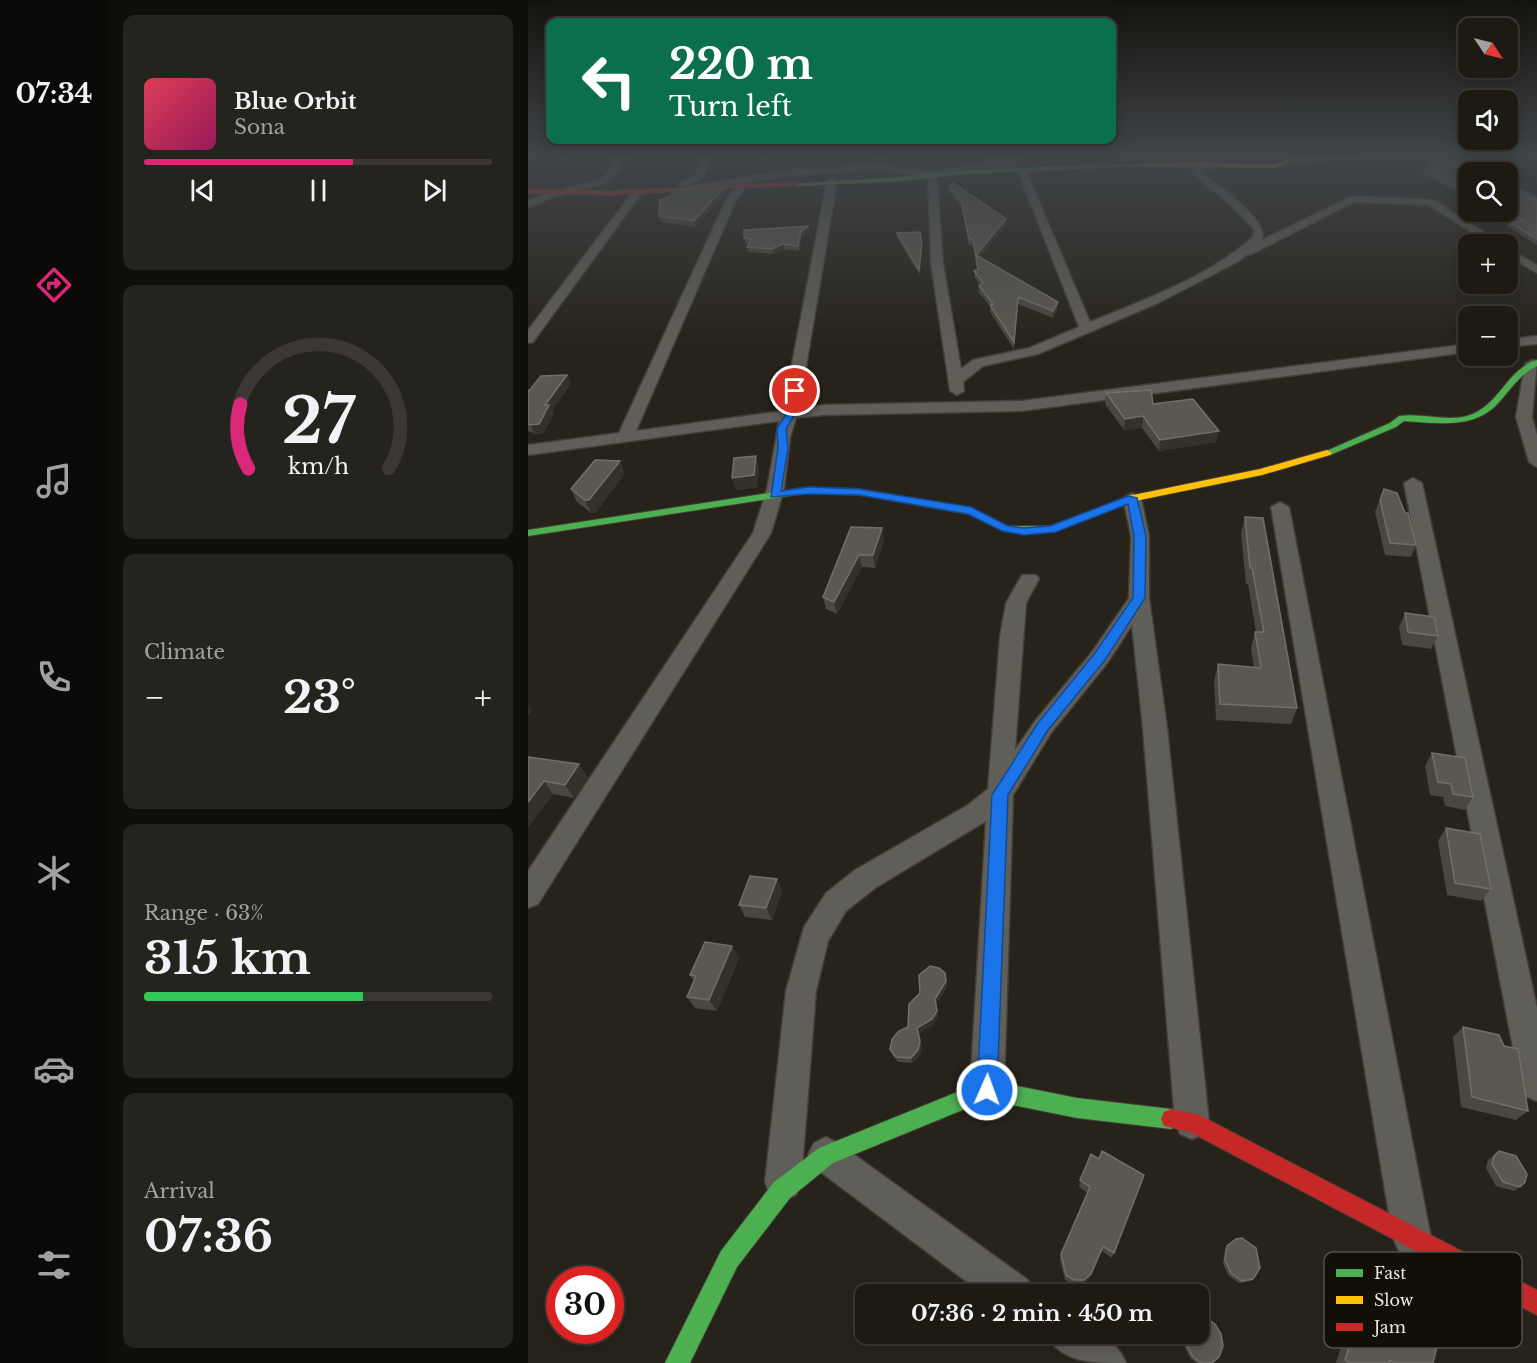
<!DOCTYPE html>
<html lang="en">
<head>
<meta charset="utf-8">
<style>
	:root { --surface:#1d1a14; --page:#25231d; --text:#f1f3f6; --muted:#a0a1a0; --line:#3b3834; --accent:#db2777 }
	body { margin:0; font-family:"Libre Baskerville",serif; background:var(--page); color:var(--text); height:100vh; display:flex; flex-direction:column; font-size:22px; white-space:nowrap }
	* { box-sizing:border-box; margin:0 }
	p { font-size:20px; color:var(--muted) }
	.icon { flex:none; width:33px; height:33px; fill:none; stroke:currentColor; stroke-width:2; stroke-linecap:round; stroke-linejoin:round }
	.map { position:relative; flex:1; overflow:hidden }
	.drawer { display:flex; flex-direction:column; gap:15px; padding:15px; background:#100e0b; width:420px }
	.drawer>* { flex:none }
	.banner { position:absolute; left:18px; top:18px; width:570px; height:126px; border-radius:12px; box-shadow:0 3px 15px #0003,0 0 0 2px var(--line); background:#0b6e4f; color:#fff; overflow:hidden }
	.needle { width:39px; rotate:125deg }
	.tools { position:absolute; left:930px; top:18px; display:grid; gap:12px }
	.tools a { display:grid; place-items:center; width:60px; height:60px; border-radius:12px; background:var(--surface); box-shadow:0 3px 15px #0003,0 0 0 2px var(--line); font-size:30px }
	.speed { position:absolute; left:18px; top:1266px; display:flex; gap:12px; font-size:30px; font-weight:700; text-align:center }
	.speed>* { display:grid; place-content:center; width:78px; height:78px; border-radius:50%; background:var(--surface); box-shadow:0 3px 15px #0003,0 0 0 2px var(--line); line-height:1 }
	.speed .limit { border:9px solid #d22; background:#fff; color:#111 }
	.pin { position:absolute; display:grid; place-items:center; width:51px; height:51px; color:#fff; margin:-26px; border:3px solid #fff; border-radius:50%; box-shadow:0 2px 6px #0007 }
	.me { position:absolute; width:66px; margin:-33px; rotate:2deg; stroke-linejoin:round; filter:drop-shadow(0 0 4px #0008) }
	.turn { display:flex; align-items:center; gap:21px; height:126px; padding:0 24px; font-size:27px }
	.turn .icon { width:78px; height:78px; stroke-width:2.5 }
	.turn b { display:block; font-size:42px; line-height:51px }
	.big { font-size:45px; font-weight:800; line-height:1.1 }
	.drawer .tile { flex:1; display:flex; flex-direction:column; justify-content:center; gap:9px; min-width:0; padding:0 21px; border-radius:12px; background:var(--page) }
	.drawer .dial { align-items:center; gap:0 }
	.dial svg { height:156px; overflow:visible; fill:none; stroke:var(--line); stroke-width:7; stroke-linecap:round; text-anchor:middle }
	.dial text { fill:var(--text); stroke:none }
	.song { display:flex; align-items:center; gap:18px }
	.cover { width:72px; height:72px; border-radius:9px; background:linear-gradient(135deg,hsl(350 70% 55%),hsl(330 70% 35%)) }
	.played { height:6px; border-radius:3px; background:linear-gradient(90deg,var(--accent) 60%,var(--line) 60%) }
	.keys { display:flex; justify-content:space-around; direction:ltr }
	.heat { display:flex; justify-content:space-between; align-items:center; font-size:33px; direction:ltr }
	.charge { height:9px; border-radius:4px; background:linear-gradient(90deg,#34c759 63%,var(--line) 0) }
	.trip { position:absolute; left:327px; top:1284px; width:354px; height:60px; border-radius:12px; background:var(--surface); box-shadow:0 3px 15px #0003,0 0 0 2px var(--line); font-weight:800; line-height:60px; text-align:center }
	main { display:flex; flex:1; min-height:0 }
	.tabs { display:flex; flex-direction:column; width:108px; justify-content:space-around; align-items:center; background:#0c0a08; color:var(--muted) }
	.tabs .icon { width:42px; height:42px }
	.tabs .selected { color:var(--accent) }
	.tabs b { font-size:27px; color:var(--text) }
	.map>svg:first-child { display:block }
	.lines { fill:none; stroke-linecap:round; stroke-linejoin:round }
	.street-casing { stroke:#423e36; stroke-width:3 }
	.fast-casing { stroke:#423e36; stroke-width:2 }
	.slow-casing { stroke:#423e36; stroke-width:2 }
	.jam-casing { stroke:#423e36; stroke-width:2 }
	.street { fill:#605e59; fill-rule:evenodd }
	.fast { fill:#4caf50; fill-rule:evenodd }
	.slow { fill:#ffc107; fill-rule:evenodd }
	.jam { fill:#c62828; fill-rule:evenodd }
	.wall { fill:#4a473f }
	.shaded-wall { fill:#353129 }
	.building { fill:#5c5850; stroke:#726f66; stroke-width:1.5 }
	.route { fill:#1a73e8; stroke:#114b97; stroke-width:1.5 }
	.key { fill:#120f08; stroke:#535048; stroke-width:1.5 }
	.key-label { font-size:16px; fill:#ece8dd }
</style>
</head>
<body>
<main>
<nav class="tabs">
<b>07:34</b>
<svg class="icon selected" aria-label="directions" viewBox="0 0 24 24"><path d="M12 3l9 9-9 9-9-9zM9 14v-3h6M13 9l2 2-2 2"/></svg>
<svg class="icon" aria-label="music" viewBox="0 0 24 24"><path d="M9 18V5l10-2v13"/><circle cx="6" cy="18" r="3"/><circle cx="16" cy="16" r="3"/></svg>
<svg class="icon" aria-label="phone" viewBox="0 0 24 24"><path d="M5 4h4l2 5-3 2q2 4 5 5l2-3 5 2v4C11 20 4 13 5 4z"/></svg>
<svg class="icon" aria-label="climate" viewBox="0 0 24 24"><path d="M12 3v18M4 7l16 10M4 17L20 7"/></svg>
<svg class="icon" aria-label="car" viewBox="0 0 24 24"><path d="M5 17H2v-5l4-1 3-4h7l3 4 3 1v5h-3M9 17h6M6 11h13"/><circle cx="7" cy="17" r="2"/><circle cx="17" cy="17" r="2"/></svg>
<svg class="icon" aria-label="filters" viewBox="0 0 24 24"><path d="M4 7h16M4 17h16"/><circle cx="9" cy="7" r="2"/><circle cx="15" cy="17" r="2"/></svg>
</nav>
<section class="drawer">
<div class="tile">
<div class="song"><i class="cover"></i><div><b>Blue Orbit</b><p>Sona</p></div></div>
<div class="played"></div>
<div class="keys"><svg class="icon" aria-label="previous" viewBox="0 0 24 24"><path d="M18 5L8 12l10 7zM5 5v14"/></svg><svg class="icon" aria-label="pause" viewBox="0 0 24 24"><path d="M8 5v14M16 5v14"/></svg><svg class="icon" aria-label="next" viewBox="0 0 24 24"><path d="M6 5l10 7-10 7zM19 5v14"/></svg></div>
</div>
<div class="tile dial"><svg viewBox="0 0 100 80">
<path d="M14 69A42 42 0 1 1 86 69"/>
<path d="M14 69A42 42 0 0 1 10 36" stroke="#db2777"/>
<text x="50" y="56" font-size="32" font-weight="700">27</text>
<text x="50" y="72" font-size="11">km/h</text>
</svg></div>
<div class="tile"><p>Climate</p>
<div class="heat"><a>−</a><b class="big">23°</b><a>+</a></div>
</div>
<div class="tile"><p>Range · 63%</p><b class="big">315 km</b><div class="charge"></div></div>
<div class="tile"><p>Arrival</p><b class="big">07:36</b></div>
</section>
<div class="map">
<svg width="1009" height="1363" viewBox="0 0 1009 1363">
	<rect width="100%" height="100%" fill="#27231a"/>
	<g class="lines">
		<defs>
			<path id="street" d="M0,154H5L0,158Z
				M91,154H99L85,179L79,183L22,198L0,208V201L16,194L73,179L78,175Z
				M176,154H184L175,178L160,186L262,170L343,165L349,164L347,154H355L358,166L404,172L494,154L489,162L409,177L415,263L433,369L445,360L501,348L551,327L490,171L494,168L498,171L562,322C618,299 680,277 725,237L726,230L703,205L663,172L672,164L688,163V167L673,172C689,185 738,218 735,238L732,241L824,196L906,200L974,244H962L901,205L826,202L724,254L718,255L711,261L630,303L510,354L455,366L435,382L436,391L429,395L422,391L403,263L400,177L347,170L262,176L216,183L219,185L207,202L108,431L255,411L299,181L304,178L309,181L271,409L295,405L493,401L940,344V352L493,411L295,415L268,418L262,438L256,489L243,533L10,904L0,908V871L225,533L239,489L251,421L0,455V445L91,433L197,202L210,183L162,191L158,186L151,187V183L167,176Z
				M782,154H800L764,163L760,160Z
				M933,154L961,170L962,172H953L925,155Z
				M980,182L1009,198V205L980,189Z
				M107,189L115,191L5,342L0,343V330Z
				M980,248L1009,265V273L980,256Z
				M1009,336V344L980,347V339Z
				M1004,360L1009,361L1004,417L1009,435V467L1001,462L988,417L997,364Z
				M885,478L894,483L1009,1008V1101L997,1096L992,1084L876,483Z
				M604,493L613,498L621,536V598L639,728L681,1122L676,1134L664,1139L652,1134L647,1122L615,728L604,625L580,662L523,733L485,795L476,1090L471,1102L459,1107L447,1102L442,1090L458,821L347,888L318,911L300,941L288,991L273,1182L268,1195L255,1200L242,1195L237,1182L258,991L276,927L298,893L327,870L440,805L460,789L472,637L478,603L494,575H508L511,579L498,603L487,750L507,721L564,652L601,598L603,536L595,498Z
				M752,502L761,507L903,1238L897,1251L884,1257L871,1251L865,1238L743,507Z
				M298,1137L310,1143L500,1280L505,1294H455L286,1167L280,1155L286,1143Z
				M518,1334C551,1330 584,1328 598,1363C564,1363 533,1363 518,1334Z"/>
			<path id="fast" d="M587,164L589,167L438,174L374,181L269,186L266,184L374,177L438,170Z
				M1009,360V366C992,374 984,388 972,401C948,430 910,423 876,421L868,427L802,455L794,453L862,423L871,416C897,412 925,425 949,412C974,398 981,369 1009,360Z
				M280,487L331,489L443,508L480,526H523L547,517L552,520L524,532H478L440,514L331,495L280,493L0,536V530Z
				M459,1080L549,1098L643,1109L650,1112L653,1119L650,1126L643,1129L549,1118L459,1100L305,1163L262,1198L209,1267L162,1363H137L193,1251L246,1182L291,1148Z"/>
			<path id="slow" d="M897,154H944L765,162L747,168L584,166L651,162L746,164L764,158Z
				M799,450L804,453L802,455L734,475L607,501L547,523L542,520L600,496L732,469Z"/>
			<path id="jam" d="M269,182L271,185L83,195L0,193V189L83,191Z
				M643,1109L671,1115L1009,1290V1315L662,1132L636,1126L633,1119L636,1112Z"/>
		</defs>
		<use href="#street" class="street-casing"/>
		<use href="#fast" class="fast-casing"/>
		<use href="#slow" class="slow-casing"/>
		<use href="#jam" class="jam-casing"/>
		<use href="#street" class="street"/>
		<use href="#fast" class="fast"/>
		<use href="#slow" class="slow"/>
		<use href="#jam" class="jam"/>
	</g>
	<path class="wall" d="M896,170L940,172V198L894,174Z
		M421,187L478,219V225L452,257L530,309L525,318L490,304L486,349L462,312V306L451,293V286L452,285L447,278L446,271L449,269L445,245L441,246L434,207L422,193Z
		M198,194L167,227L133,222L131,216Z
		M1009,202V245L979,226L981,222L986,221L967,212H980Z
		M282,230L274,236L271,251L256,249L245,254L220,252L219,247L221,244L217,243L216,238Z
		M369,233L394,248L392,275L369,238Z
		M39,375L43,384L24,410L26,414L15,433L7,434L0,431V390L1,391Z
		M578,393L625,404L688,442L631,451L614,428L596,430L577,404Z
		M97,473L67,513H63L49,502L43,489Z
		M856,489L888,545L883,557L857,555L847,512Z
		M717,517L769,708L763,724L688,720L686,681L690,664L726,668L723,648L727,632H728L720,584H718L713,533Z
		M354,528L356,540L347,568L334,567L309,614L298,609L295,597Z
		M877,613L910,636L903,649L874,645L871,627Z
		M904,753L945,797L937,810L917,806L915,797L902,795L897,766Z
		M0,757L60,777L46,798L25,794L0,827Z
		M918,828L963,889L953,901L919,895L910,841Z
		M254,891L244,920L217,917L211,905Z
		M211,958L189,1011L167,1008L159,997L166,981L162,975Z
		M417,973L419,987L408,1004L410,1016L406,1024L391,1033L394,1046L392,1055L384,1063L370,1062L364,1054L362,1049L380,1027Z
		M935,1027L1000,1111L988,1120L933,1107L925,1037Z
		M971,1151L992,1187L986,1191L968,1186L958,1168L960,1160Z
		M571,1159L616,1175L584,1258L574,1251L561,1279L554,1285H545L537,1280L532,1260L533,1254L560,1193L551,1187L552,1180Z
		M699,1246L725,1279L722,1281L711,1283L700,1275L695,1263L697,1249Z
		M846,1269L905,1363H808L836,1274Z
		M656,1334H670L684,1363H669L663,1359L657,1348L656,1336Z"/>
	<path class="shaded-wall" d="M196,188L198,194L167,227L166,221Z
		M478,219V225L449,261L448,255Z
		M281,226L282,230L274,236L271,251L270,246L273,231Z
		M394,243V248L392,275L391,270Z
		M255,244L256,249L245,254L244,249Z
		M490,297V304L486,349V342Z
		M530,302V309L525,318V311Z
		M39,375L43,384L24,410L26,414L15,433L7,434L2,425Z
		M615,416L614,428L596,430L597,419Z
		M691,431L688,442L631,451L632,440Z
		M228,456L231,469L229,488L208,490L204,478Z
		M92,461L97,473L67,513H63L57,500Z
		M354,528L356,540L347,568L345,555Z
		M331,555L334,567L309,614L306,602Z
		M0,705L4,711L0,715Z
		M51,764L60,777L46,798L37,785Z
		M16,781L25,794L0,827V802Z
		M249,879L254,891L244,920L238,908Z
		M204,946L211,958L189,1011L181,1000Z
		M418,981L419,987L408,1004L407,999Z
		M409,1011L410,1016L406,1024L391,1033L394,1046L392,1055L384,1063L383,1058L389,1028Z
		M575,1246L561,1279L554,1285L556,1280Z"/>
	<path class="building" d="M912,157H926L955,172H940V193L896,170Z
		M425,183L478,219L448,255L530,302L525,311L490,297L486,342L462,305L465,304L451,286L455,283L446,271L450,269L445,239H441L434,206L442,211L421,187Z
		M980,186L1009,202V239L981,222L996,221L978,212H980Z
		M196,188L166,221L131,216L132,200L141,197L147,190Z
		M281,226L273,231L270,246L255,244L244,249L219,247L223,239L216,238V230Z
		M392,232L394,243L391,270L369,233Z
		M39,375L17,405H21L11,424L2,425L0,424V390L1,391L13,376Z
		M623,390L625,404L665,399L691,431L632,440L615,416L597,419L578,393Z
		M228,456L226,475L204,478L206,458Z
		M67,460L92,461L61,500H57L43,489Z
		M856,489L869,493L877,513H880L888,545L862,543L852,500Z
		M717,517L735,518L769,708L692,704L690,664L733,668L727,632H736L724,568H722Z
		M323,527L354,528L345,555H331L306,602L295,597Z
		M877,613L906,617L910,636L880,632Z
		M904,753L937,758L945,797L925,794L923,784L910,782Z
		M0,757L51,764L37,785L16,781L0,802Z
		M918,828L952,834L963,889L927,883Z
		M222,876L249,879L238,908L211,905Z
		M177,942L204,946L181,1000L159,997L168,976L162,975Z
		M402,966L411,968L417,973L418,981L407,999L409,1011L404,1019L389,1028L392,1041L390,1050L383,1058L368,1057L362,1049L364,1039L371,1031L380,1027L381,1004L392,993L391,975Z
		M935,1027L971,1035L976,1046L990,1049L1000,1111L944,1097Z
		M574,1151L616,1175L586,1253L575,1246L563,1274L556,1280H546L538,1275L533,1254L562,1187L552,1180L563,1154L571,1159Z
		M971,1151L988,1156L999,1174L997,1182L992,1187L975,1182L964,1164L966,1156Z
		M714,1238L728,1248L732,1268L725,1279L714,1281L703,1273L697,1260L699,1246L708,1239Z
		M846,1269L916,1317L905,1363H866L862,1360L861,1363H821L817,1360Z
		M670,1318H678L687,1324L693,1334L695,1346L691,1357L684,1363H673L665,1357L659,1347L658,1334H670Z"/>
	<linearGradient id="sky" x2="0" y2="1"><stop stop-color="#15130e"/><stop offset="0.45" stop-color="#414549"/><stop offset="1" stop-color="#414549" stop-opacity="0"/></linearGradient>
	<rect width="1009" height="345" fill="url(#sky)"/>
	<path class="route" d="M263,389L271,391L267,414L258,429L260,448L253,491L280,487L331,489L443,507L480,526L496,528L522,526L600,496L609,498L618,536L617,598L577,660L520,730L480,795L469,1090L466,1097L459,1100L452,1097L449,1090L464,795L510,723L567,653L605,598L606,536L600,504L528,532L496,535L474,531L440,514L331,495L280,494L243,497L250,448L249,429L258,414Z"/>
	<rect x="796" y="1252" width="198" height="96" rx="9" class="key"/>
	<rect x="808" y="1269" width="27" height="8" fill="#4caf50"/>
	<rect x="808" y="1296" width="27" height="8" fill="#ffc107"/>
	<rect x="808" y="1323" width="27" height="8" fill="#c62828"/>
	<g class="key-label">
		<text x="846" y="1279">Fast</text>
		<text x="846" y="1306">Slow</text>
		<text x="846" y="1333">Jam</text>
	</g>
</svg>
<div class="tools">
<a><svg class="needle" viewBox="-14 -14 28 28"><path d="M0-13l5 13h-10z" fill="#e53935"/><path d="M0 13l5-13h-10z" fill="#a0a1a0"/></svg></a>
<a><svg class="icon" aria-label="sound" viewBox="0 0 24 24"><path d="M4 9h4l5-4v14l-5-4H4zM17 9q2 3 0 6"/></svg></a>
<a><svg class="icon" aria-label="search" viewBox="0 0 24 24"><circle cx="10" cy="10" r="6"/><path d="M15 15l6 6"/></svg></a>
<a>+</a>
<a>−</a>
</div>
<div class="speed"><div class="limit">30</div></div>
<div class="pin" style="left:267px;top:391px;background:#d93025"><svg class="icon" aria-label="arrive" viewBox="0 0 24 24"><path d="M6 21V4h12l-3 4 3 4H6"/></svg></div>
<svg class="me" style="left:459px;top:1090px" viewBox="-20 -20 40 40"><circle r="17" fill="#1a73e8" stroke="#fff" stroke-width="3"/><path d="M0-11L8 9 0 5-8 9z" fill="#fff"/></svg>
<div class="trip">07:36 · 2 min · 450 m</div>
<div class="banner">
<div class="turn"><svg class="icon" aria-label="left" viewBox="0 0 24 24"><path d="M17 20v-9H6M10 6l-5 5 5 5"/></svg><div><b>220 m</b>Turn left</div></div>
</div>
</div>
</main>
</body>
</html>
